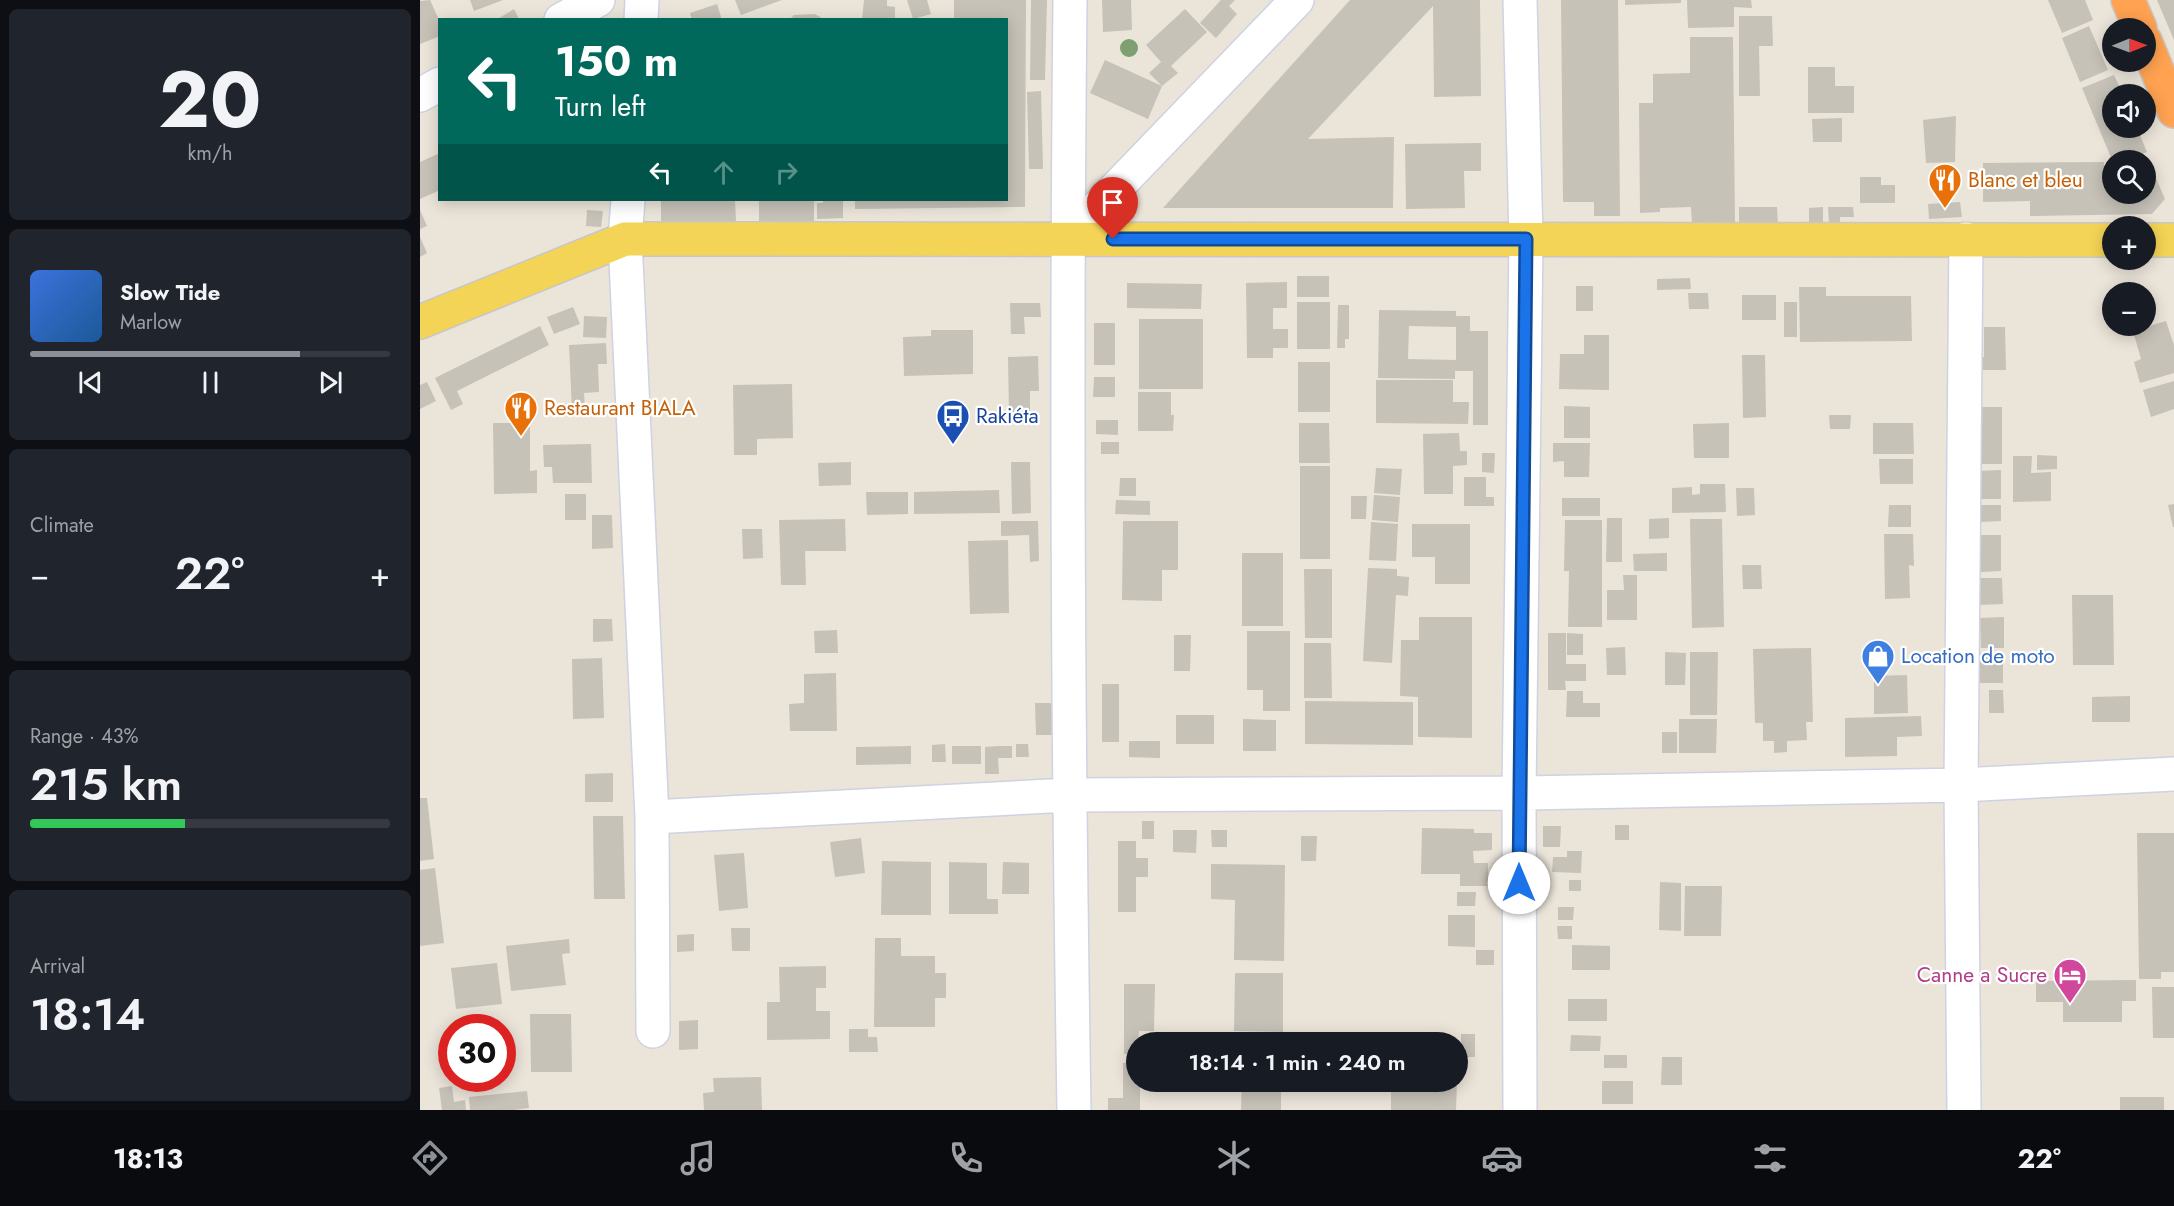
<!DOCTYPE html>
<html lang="en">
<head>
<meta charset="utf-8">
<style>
	:root { --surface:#171b24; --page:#20242c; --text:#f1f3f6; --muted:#9ea1a6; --line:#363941; --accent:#8c9099 }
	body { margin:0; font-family:Jost,sans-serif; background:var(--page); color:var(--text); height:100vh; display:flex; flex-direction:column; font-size:22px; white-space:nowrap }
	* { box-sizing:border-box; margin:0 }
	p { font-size:20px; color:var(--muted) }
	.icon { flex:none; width:33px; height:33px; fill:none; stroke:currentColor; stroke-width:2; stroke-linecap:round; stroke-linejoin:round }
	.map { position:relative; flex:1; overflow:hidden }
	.drawer { display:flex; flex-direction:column; gap:9px; padding:9px; background:#0d0f14; width:420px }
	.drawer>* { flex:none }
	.hud { position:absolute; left:18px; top:18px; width:570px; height:183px; border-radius:0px; box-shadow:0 3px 15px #0003; background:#00695c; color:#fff; overflow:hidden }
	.needle { width:39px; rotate:89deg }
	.tools { position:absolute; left:1682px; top:18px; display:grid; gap:12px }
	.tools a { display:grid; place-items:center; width:54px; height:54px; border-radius:50%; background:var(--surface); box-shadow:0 3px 15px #0003; font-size:30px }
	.speed { position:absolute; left:18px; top:1014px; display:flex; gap:12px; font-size:30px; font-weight:700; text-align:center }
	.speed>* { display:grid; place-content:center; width:78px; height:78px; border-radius:50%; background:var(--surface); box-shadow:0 3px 15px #0003; line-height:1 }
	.speed .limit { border:9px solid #d22; background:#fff; color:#111 }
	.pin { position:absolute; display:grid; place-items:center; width:51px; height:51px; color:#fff; margin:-62px -26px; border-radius:50% 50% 50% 0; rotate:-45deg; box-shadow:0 0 6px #0007 }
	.pin .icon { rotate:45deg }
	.me { position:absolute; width:66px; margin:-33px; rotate:0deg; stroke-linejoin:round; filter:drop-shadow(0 0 4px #0008) }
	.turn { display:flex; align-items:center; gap:21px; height:126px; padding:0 18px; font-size:27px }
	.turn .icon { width:78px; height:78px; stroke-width:2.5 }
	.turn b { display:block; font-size:42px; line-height:51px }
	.lanes { display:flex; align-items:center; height:57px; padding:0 18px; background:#0003; justify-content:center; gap:30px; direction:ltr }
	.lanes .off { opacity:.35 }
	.big { font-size:45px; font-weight:600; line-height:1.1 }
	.drawer .card { flex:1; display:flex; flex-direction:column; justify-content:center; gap:9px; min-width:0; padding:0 21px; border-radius:9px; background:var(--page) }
	.drawer .dial { align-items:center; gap:0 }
	.dial b { font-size:78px; line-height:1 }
	.song { display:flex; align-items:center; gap:18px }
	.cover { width:72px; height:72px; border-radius:9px; background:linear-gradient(135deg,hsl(220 70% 55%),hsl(210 70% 35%)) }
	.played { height:6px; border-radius:3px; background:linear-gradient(90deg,var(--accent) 75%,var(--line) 75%) }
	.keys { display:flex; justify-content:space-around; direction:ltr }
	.heat { display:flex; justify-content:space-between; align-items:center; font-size:33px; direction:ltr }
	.charge { height:9px; border-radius:4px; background:linear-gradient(90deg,#34c759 43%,var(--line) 0) }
	.trip { position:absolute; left:706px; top:1032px; width:342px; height:60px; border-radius:30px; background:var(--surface); box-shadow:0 3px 15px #0003; font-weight:600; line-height:60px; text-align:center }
	.tab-bar { display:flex; height:96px; justify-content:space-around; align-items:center; background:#090b0e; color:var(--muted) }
	.tab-bar .icon { width:42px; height:42px }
	.tab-bar .active { color:var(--accent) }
	.tab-bar b { font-size:27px; color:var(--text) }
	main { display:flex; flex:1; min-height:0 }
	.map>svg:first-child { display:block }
	.building { fill:#c6c2b8; fill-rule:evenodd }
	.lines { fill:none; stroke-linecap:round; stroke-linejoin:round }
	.minor-casing { stroke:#cfd2e2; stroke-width:36 }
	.major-casing { stroke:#c7c7c7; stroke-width:36 }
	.highway-casing { stroke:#c7c7c7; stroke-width:36 }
	.minor { stroke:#fff; stroke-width:33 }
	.major { stroke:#f4d456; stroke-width:33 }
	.highway { stroke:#ffa251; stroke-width:33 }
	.tree { fill:#7e9f6f }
	.route-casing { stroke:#114b97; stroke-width:15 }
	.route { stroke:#1a73e8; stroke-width:10 }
	.labels { text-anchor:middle; stroke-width:4.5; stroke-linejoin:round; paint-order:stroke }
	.food-label { font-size:21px; fill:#c56008; stroke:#fff; text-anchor:start }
	.transit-label { font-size:21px; fill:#164399; stroke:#fff; text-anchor:start }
	.shop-label { font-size:21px; fill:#366cbe; stroke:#fff; text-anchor:start }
	.hotel-label { font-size:21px; fill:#b23c85; stroke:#fff; text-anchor:end }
</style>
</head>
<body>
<main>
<section class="drawer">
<div class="card dial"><b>20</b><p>km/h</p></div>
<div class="card">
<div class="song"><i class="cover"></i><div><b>Slow Tide</b><p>Marlow</p></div></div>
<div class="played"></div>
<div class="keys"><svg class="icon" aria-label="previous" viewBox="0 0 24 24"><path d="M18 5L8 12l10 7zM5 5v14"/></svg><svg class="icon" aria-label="pause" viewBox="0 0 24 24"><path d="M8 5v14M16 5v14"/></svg><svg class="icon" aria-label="next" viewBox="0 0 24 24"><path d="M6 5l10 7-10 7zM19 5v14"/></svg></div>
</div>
<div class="card"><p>Climate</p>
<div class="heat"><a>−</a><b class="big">22°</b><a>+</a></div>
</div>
<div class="card"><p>Range · 43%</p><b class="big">215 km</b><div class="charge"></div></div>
<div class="card"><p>Arrival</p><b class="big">18:14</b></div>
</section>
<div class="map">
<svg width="1754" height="1110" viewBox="0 0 1754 1110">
	<rect width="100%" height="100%" fill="#ebe4d9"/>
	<path class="building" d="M10,0L20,22V36L0,44V1Z
		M50,0H83L54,11Z
		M315,0H362L321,15Z
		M444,0H467V6L475,7V20H442Z
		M487,0H507L511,14L493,19Z
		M534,0H606L605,207L435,209V200H586V20H534Z
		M611,0H627L625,80H610Z
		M682,0H711L712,30L683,32Z
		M801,0H815L809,6L817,14L796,38L780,23Z
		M930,0H1060L1061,96L1014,97L1013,6L888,139L974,137L973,208H743Z
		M1141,0H1198L1200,216H1174V202H1143Z
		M1205,0H1261V3L1205,5Z
		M1267,0H1331L1332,8L1314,7V27L1268,28Z
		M1628,0H1665L1673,20L1642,33Z
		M1737,0H1754V40Z
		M297,4L302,20H272L270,13Z
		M94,9L99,19L76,20Z
		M765,9L787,32L751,66L758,73L742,86L728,119L670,93L685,60L742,86L729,73L741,62L726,45Z
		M395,14L405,20H369L374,15Z
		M1319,16H1352L1353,46H1339L1340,96H1319Z
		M1669,26L1688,70L1660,82L1642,38Z
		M1270,37H1313L1315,224H1272L1271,207L1240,208V212L1220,213L1219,103H1233V74L1270,73Z
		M1388,67H1415V86H1434V113H1388Z
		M1694,75L1703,94H1692V128H1717L1727,152L1706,160H1692L1662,88Z
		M621,91L623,169H609L607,92Z
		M1536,116L1535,162L1506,163L1503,120Z
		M1422,118V142H1393L1392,119Z
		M1061,143V171H1044L1045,208L986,209L985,144Z
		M20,153V190L0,199V162Z
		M1727,158L1745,199L1732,214L1610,216V201L1563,202V163L1684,162V176L1692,173V194H1725V160H1721Z
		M1440,177H1461V185H1475V203H1440Z
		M241,200H315L316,221L241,222Z
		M339,200H394V222L339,223Z
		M403,200H423V218L397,219V203H403Z
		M1540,202L1542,217L1509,219L1508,204Z
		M1319,207H1357L1358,225H1319Z
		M1403,207V222H1389V208Z
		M1408,207H1433L1434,217H1420V224H1409Z
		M0,210L7,226L0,229Z
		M167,210L183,211L181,227L166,226Z
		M0,237L7,253L0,257Z
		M877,276H909V297H877Z
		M1270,278L1271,289L1237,290V279Z
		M867,282V308H853V329H868V348H853V358H827L826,283Z
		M707,283L782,284L781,309L707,308Z
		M1156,286H1173V311H1156Z
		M1379,287H1406V296H1491L1492,341L1380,342Z
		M1268,293H1288L1289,309H1269Z
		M1322,295H1356V320H1322Z
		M877,302H910V349H877Z
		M1364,302H1377V337H1364Z
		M590,303H620L621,317H604L605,334H591Z
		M918,305H929V339H925V348H917Z
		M153,307L160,324L134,334L127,317Z
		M959,310L1036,311V316H1050V331H1068V425H1053V371H1035V379L958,378ZM989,326L1036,327V360L988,359Z
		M164,316L187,317L186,338L163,337Z
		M719,319H783V389H719Z
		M1746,321L1754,345V373L1720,383L1714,362L1721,359L1713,331Z
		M674,323H695V365H674Z
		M120,326L129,345L37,391L43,404L31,410L15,378Z
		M1564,327H1585L1586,370H1556V357H1564Z
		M511,330H553V374L484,376L483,337L511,336Z
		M1164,335H1189V390L1139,389L1140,354H1164Z
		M186,343L187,364H178L179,392L164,393L165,410L152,411L149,345Z
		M1322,355H1345L1346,417L1323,418Z
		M618,356L619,391H610V412H589L588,357Z
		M878,362H910V412H878Z
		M674,377H695V397H673Z
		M956,380H1033V402H1049L1048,424L956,423Z
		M1754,381V409L1731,417L1723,390Z
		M7,382L16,401L0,409V385Z
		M372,384L373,438L337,439V455H314L313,385Z
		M718,392H751V415H754L753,431H718Z
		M1144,406L1170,407V438H1144Z
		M1556,407H1582V464H1556Z
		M1409,415H1431L1430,429H1410Z
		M676,420H698V435L676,434Z
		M73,423H110V471L117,470V493L74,494Z
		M879,423H909L910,463H879Z
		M1309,423V458H1274L1273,424Z
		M1453,423H1493L1494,454H1453Z
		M1039,433L1040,451H1047V465L1033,466V494H1004L1003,434Z
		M681,442H699V454H681Z
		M1133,443H1170L1169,477H1144V461L1133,462Z
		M171,444L172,483H133L132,467H124L123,445Z
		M1062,453H1075L1074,473L1062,472Z
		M1617,455L1637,456V469L1617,470Z
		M1593,456H1612L1611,473L1631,472V501L1593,502Z
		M1459,459H1493V484H1460Z
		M431,462V485L399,486L398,463Z
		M591,462H610L611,513L592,514Z
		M880,466H910V559H880Z
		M956,468L982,469L980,495L954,493Z
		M1581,470V499H1557V471Z
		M1044,477H1066V497H1074V506H1044Z
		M700,478H716V496H699Z
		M1280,484H1305L1306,512L1252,513V488L1272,487V495L1280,494Z
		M1316,488H1334L1335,515L1317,516Z
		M579,490L580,513L494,514V492Z
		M446,492H488V514L447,515Z
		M145,494H166V520H145Z
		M954,495L980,497L978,522L952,520Z
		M931,496H947L946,519H931Z
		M1142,498H1180V516H1142Z
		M696,500L730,501V515L695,514Z
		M1754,504V527H1753L1748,505Z
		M1469,505H1491V527H1468Z
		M1561,505H1581V521L1561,522Z
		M172,515H192L193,548L172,549Z
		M1187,518H1202V562H1186Z
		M1249,518V538L1229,539V519Z
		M425,519L426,551H385L386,585H361L359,520Z
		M1270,519H1302L1304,627L1272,628Z
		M1145,520H1182V627H1148L1149,571H1144Z
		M581,521H618L619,561L610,562L609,535L581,536Z
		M703,521H758V570H742V601L702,600Z
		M951,522L978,524L976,561L949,560Z
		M992,524H1050V584H1015V557H992Z
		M322,529H342L343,558L323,559Z
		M1464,534H1493L1494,566L1489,565L1490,598L1465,599Z
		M1561,535H1581V571L1561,572Z
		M588,540L589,613L550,614L548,541Z
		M822,553H863V626H822Z
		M1247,553V571H1214L1213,554Z
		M1322,565H1341L1342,589H1323Z
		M948,568L977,569V576L989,577L988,596L976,595L972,663L943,661Z
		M884,569H912V638H885Z
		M1203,575H1217V620H1187V590H1204Z
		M1559,578H1582L1583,604L1559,605Z
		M1652,595H1693L1694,665H1653Z
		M999,617H1052V738L998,737V697L980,696L981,640H999Z
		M1584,617V648H1561L1560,618Z
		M173,619H192L193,641L173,642Z
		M417,630L418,653H395L394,631Z
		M827,631H870V711H843V690H827Z
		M1128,633H1146V664H1166V681H1145L1146,690H1128Z
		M1147,633L1163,634V655H1147Z
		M754,635H771L770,671H754Z
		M884,643H911L912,698H884Z
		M1205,647L1206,675H1187L1186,648Z
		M1391,648L1393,722H1386L1387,740L1367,741V752L1354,753V741H1343V723H1335L1333,649Z
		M1245,652L1266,653L1265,685H1245Z
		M1270,652H1298L1297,715H1270Z
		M1559,653H1583V683H1559Z
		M182,658L184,718L153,719L152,659Z
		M416,673L417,731H370L369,704L384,703V674Z
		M1487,675L1488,713L1454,714V676Z
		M682,684H699V742H682Z
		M1569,690H1583L1584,713H1569Z
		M1147,691H1163V703H1180V717H1146Z
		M1710,696V722H1672V697Z
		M885,701L993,702V745L885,744Z
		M615,703H634V735H616Z
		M756,715H794V744H756Z
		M1501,716L1502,736L1477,737V756L1425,757V718Z
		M823,719L856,720V751H823Z
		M1259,719H1297L1296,753H1259Z
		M1242,732H1257V753H1242Z
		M709,741H740V758L709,757Z
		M525,744L526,762H512V745Z
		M596,744H608L609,757H596Z
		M491,746V764L436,765V747Z
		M532,746H561V764H532Z
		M578,746H592V758H578L579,774H565V747Z
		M193,773V802H165V774Z
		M0,798H7L14,859L0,861Z
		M173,816H203L205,899H174Z
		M722,821H734V839H722Z
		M1195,825H1209V840H1195Z
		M1123,826H1141L1140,847H1123Z
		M1002,828L1054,829V833H1072V850L1053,851L1054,863H1068V886H1040V874H1001Z
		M753,830H777L776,853L753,852Z
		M791,830H807V847H792Z
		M1717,833H1754V972H1741V979H1719Z
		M881,836H897L896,861H881Z
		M441,838L445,873L415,877L410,842Z
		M698,841H716V858H728V877H716V912H698Z
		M1147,851H1162L1161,873L1132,872L1133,857H1147Z
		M324,853L328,908L299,911L294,855Z
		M462,861L511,862V915H461Z
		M529,862L567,863V899H578V914H529Z
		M583,862L609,863V894H582Z
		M791,864L865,865L864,961L814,960L815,900L791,899Z
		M15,868L24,943L0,946V870Z
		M1149,880H1161V891H1149Z
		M1240,882L1261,883V931L1239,930Z
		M1265,886H1302L1301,936H1264Z
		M1037,892H1056L1055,906H1037Z
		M1138,907H1154L1153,920H1138Z
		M1028,915H1055V947L1028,946Z
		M1137,926H1152V939H1138Z
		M311,928H330V951H312Z
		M274,934V951L257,952V935Z
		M455,938H481V956H515V973H526V998H515V1027H454Z
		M149,939L150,953L142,954L146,985L91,991L86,946Z
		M1152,945L1190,946V970H1152Z
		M1056,950H1074V965H1056Z
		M77,963L82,1004L36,1009L31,968Z
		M406,966V988H396V1011H410V1039L347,1040V1002H360L359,967Z
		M815,973H863V1032L814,1031Z
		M1716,980V1001H1702V1022H1643V1002H1616V981Z
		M704,984H735L734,1031H719L717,1054H704Z
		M1732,987H1754V1038H1733Z
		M1148,999H1187V1021H1148Z
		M110,1014H151L152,1072H111Z
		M278,1020V1049L259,1050V1021Z
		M429,1029H448V1037H457L458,1052H429Z
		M1041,1034H1055V1057H1041Z
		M1151,1035L1181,1036L1180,1051H1150Z
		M1184,1055H1207V1068H1184Z
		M1242,1057H1262V1085H1241Z
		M703,1063H717V1082H720V1110H688V1098H703Z
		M341,1077L342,1110H284L283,1093L294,1092L293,1078Z
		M1182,1081H1213V1104H1182Z
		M822,1082H861V1110H821Z
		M971,1082H1037L1036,1110H971Z
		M32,1086L34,1102L45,1100L46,1110H22L19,1088Z
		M107,1091L109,1108L94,1110H50L49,1097Z
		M1700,1097H1744V1110H1700Z"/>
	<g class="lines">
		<defs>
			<path id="minor" d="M650,0C646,370 648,740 654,1110
				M1100,0L1106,239L1099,793L1100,1110
				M141,20L178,0
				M221,20L222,0
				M0,95L20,84
				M208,200L205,239L232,817L233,1031
				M647,239L877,0
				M232,817L649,795L1099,793L1541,785L1754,774
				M1544,1110L1541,785L1546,239"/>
			<path id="major" d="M1725,240H1754
				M0,322L205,239L1692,240"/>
			<path id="highway" d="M1708,0L1720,28
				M1725,41L1754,111"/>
		</defs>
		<use href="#minor" class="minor-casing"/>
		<use href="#major" class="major-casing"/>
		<use href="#highway" class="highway-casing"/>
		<use href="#minor" class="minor"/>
		<use href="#major" class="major"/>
		<use href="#highway" class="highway"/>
	</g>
	<circle class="tree" cx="709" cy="48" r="9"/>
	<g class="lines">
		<defs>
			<path id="route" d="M693,239H1106L1099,883"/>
		</defs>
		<use href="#route" class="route-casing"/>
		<use href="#route" class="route"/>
	</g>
	<defs>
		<symbol id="restaurant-pin" viewBox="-11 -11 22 30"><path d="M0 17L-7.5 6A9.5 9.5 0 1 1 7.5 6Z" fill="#e8710a" stroke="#fff"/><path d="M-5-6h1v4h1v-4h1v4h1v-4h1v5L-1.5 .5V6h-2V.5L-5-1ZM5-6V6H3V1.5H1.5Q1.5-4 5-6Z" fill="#fff"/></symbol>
		<symbol id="bus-pin" viewBox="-11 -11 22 30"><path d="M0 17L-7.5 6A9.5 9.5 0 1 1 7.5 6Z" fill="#1a4fb4" stroke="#fff"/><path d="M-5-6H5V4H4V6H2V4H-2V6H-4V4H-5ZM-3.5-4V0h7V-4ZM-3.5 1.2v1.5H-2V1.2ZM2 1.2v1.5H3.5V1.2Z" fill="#fff"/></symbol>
		<symbol id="shop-pin" viewBox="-11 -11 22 30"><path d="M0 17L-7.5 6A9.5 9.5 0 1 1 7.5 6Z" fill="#3f7fe0" stroke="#fff"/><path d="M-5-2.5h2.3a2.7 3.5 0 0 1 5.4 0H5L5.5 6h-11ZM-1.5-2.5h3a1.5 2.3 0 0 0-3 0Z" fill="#fff"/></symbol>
		<symbol id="hotel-pin" viewBox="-11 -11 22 30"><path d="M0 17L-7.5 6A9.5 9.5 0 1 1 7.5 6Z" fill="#d1479c" stroke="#fff"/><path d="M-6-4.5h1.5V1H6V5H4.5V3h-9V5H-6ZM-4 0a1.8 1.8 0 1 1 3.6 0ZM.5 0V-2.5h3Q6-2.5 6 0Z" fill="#fff"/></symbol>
	</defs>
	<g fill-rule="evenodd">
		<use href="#restaurant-pin" x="1506" y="161" width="38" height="52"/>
		<use href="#restaurant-pin" x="82" y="389" width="38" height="52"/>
		<use href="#bus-pin" x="514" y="397" width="38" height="52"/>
		<use href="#shop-pin" x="1439" y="637" width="38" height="52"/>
		<use href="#hotel-pin" x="1631" y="956" width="38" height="52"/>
	</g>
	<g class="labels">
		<g class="food-label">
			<text x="1548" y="187">Blanc et bleu</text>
			<text x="124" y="415">Restaurant BIALA</text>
		</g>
		<g class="transit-label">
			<text x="556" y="423">Rakiéta</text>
		</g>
		<g class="shop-label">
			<text x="1481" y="663">Location de moto</text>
		</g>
		<g class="hotel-label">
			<text x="1627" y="982">Canne a Sucre</text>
		</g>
	</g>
</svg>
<div class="tools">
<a><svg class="needle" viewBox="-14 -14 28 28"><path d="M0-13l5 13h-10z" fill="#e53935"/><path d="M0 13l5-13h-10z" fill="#9ea1a6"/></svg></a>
<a><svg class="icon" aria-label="sound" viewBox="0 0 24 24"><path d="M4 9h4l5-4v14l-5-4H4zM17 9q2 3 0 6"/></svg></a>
<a><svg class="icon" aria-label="search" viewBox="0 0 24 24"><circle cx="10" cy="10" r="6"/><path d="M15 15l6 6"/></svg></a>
<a>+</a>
<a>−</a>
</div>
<div class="speed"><div class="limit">30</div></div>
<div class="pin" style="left:693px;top:239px;background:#d93025"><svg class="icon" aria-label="arrive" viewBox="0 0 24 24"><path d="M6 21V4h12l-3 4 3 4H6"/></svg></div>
<svg class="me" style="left:1099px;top:883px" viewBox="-20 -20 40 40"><circle r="19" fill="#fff"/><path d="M0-13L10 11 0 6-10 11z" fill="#1a73e8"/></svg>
<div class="trip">18:14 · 1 min · 240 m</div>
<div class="hud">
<div class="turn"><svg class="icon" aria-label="left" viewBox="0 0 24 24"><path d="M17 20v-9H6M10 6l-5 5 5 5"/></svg><div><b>150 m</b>Turn left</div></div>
<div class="lanes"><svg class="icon" aria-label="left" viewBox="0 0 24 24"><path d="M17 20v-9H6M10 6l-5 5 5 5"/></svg><svg class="icon off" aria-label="ahead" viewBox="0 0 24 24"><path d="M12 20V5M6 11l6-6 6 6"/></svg><svg class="icon off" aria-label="right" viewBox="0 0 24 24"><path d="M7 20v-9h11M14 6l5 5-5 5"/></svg></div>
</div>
</div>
</main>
<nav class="tab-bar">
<b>18:13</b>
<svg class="icon active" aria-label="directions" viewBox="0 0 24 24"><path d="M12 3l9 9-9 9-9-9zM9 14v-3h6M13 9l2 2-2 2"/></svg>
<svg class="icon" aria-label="music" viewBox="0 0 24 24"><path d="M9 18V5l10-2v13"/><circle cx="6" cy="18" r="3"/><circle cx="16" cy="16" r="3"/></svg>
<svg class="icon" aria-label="phone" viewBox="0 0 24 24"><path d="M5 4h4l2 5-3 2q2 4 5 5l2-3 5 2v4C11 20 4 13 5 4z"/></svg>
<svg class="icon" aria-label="climate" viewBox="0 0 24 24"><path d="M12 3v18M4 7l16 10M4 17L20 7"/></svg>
<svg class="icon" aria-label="car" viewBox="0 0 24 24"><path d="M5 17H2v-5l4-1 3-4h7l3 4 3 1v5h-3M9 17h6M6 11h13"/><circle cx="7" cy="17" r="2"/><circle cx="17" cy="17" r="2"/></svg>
<svg class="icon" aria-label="filters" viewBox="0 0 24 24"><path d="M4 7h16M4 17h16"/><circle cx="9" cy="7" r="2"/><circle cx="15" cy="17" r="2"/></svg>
<b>22°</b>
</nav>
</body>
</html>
